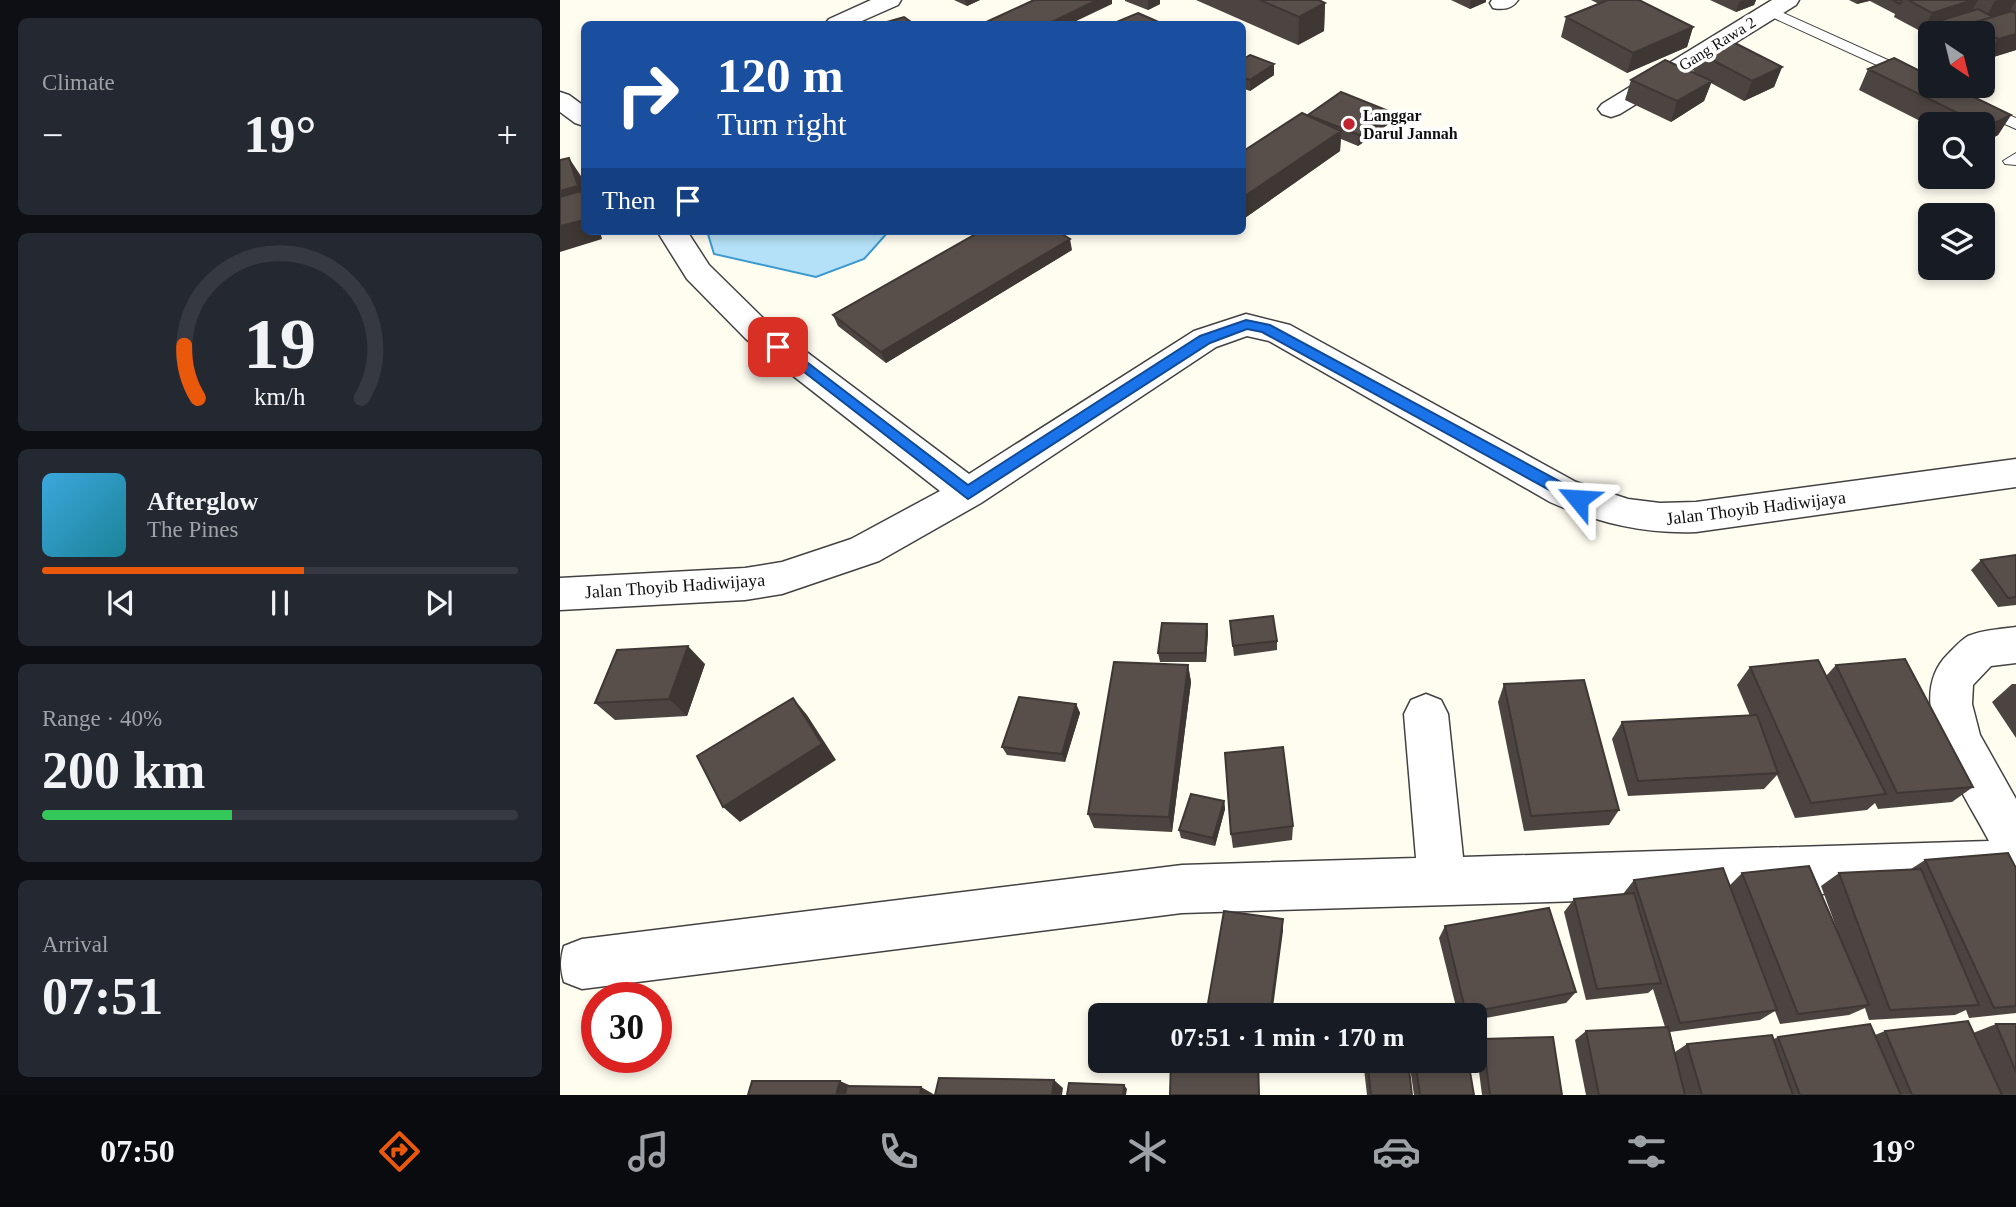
<!DOCTYPE html>
<html lang="en">
<head>
<meta charset="utf-8">
<style>
	:root { --surface:#171b24; --page:#242831; --text:#f1f3f6; --muted:#9ea1a6; --line:#363941; --accent:#ea580c }
	body { margin:0; font-family:"Times New Roman",serif; background:var(--page); color:var(--text); height:100vh; display:flex; flex-direction:column; font-size:26px; white-space:nowrap }
	* { box-sizing:border-box; margin:0 }
	p { font-size:23px; color:var(--muted) }
	.icon { flex:none; width:38px; height:38px; fill:none; stroke:currentColor; stroke-width:2; stroke-linecap:round; stroke-linejoin:round }
	.map { position:relative; flex:1; overflow:hidden }
	.panel { display:flex; flex-direction:column; gap:18px; padding:18px; background:#0d0f14; width:560px }
	.panel>* { flex:none }
	.hud { position:absolute; left:21px; top:21px; width:665px; height:214px; border-radius:10px; box-shadow:0 4px 10px #0003; background:#1a4fa0; color:#fff; overflow:hidden }
	.needle { width:46px; rotate:145deg }
	.fabs { position:absolute; left:1358px; top:21px; display:grid; gap:14px }
	.fabs a { display:grid; place-items:center; width:77px; height:77px; border-radius:10px; background:var(--surface); box-shadow:0 4px 10px #0003; font-size:35px }
	.speed { position:absolute; left:21px; top:982px; display:flex; gap:14px; font-size:35px; font-weight:700; text-align:center }
	.speed>* { display:grid; place-content:center; width:91px; height:91px; border-radius:50%; background:var(--surface); box-shadow:0 4px 10px #0003; line-height:1 }
	.speed .limit { border:10px solid #d22; background:#fff; color:#111 }
	.pin { position:absolute; display:grid; place-items:center; width:60px; height:60px; color:#fff; margin:-30px; border-radius:14px; box-shadow:0 4px 10px #0006 }
	.me { position:absolute; width:77px; margin:-38px; rotate:297deg; stroke-linejoin:round; filter:drop-shadow(0 0 5px #0008) }
	.turn { display:flex; align-items:center; gap:24px; height:147px; padding:0 21px; font-size:32px }
	.turn .icon { width:91px; height:91px; stroke-width:2.5 }
	.turn b { display:block; font-size:49px; line-height:60px }
	.then { display:flex; align-items:center; height:66px; padding:0 21px; background:#0003; gap:14px; font-size:26px }
	.big { font-size:52px; font-weight:800; line-height:1.1 }
	.panel .card { flex:1; display:flex; flex-direction:column; justify-content:center; gap:10px; min-width:0; padding:0 24px; border-radius:10px; background:var(--page) }
	.panel .dial { align-items:center; gap:0 }
	.dial svg { height:182px; overflow:visible; fill:none; stroke:var(--line); stroke-width:7; stroke-linecap:round; text-anchor:middle }
	.dial text { fill:var(--text); stroke:none }
	.song { display:flex; align-items:center; gap:21px }
	.cover { width:84px; height:84px; border-radius:10px; background:linear-gradient(135deg,hsl(200 70% 55%),hsl(190 70% 35%)) }
	.played { height:7px; border-radius:4px; background:linear-gradient(90deg,var(--accent) 55%,var(--line) 55%) }
	.keys { display:flex; justify-content:space-around; direction:ltr }
	.heat { display:flex; justify-content:space-between; align-items:center; font-size:38px; direction:ltr }
	.charge { height:10px; border-radius:5px; background:linear-gradient(90deg,#34c759 40%,var(--line) 0) }
	.trip { position:absolute; left:528px; top:1003px; width:399px; height:70px; border-radius:10px; background:var(--surface); box-shadow:0 4px 10px #0003; font-weight:800; line-height:70px; text-align:center }
	.menu { display:flex; height:112px; justify-content:space-around; align-items:center; background:#090b0e; color:var(--muted) }
	.menu .icon { width:49px; height:49px }
	.menu .current { color:var(--accent) }
	.menu b { font-size:32px; color:var(--text) }
	main { display:flex; flex:1; min-height:0 }
	.map>svg:first-child { display:block }
	.water { fill:#b4e1f7; stroke:#3a99cf; stroke-width:2 }
	.lines { fill:none; stroke-linecap:round; stroke-linejoin:round }
	.lane-casing { stroke:#424242; stroke-width:2 }
	.street-casing { stroke:#424242; stroke-width:3 }
	.lane { fill:#fff; fill-rule:evenodd }
	.street { fill:#fff; fill-rule:evenodd }
	.wall { fill:#4c4440 }
	.shaded-wall { fill:#3e3734 }
	.building { fill:#584f4b; stroke:#3e3734; stroke-width:2 }
	.route { fill:#1a73e8; stroke:#114b97; stroke-width:2 }
	.poi-dot { fill:#c12431; stroke:#fff; stroke-width:2.5 }
	.labels { text-anchor:middle; stroke-width:7; stroke-linejoin:round; paint-order:stroke }
	.far-street-label { font-size:16px; fill:#0f0f0f; stroke:#fff }
	.far-poi-label { font-size:16px; font-weight:bold; fill:#0f0f0f; stroke:#fff; text-anchor:start }
	.street-label { font-size:18px; fill:#0f0f0f; stroke:#fff }
</style>
</head>
<body>
<main>
<section class="panel">
<div class="card"><p>Climate</p>
<div class="heat"><a>−</a><b class="big">19°</b><a>+</a></div>
</div>
<div class="card dial"><svg viewBox="0 0 100 80">
<path d="M14 69A42 42 0 1 1 86 69"/>
<path d="M14 69A42 42 0 0 1 8 46" stroke="#ea580c"/>
<text x="50" y="56" font-size="32" font-weight="700">19</text>
<text x="50" y="72" font-size="11">km/h</text>
</svg></div>
<div class="card">
<div class="song"><i class="cover"></i><div><b>Afterglow</b><p>The Pines</p></div></div>
<div class="played"></div>
<div class="keys"><svg class="icon" aria-label="previous" viewBox="0 0 24 24"><path d="M18 5L8 12l10 7zM5 5v14"/></svg><svg class="icon" aria-label="pause" viewBox="0 0 24 24"><path d="M8 5v14M16 5v14"/></svg><svg class="icon" aria-label="next" viewBox="0 0 24 24"><path d="M6 5l10 7-10 7zM19 5v14"/></svg></div>
</div>
<div class="card"><p>Range · 40%</p><b class="big">200 km</b><div class="charge"></div></div>
<div class="card"><p>Arrival</p><b class="big">07:51</b></div>
</section>
<div class="map">
<svg width="1456" height="1095" viewBox="0 0 1456 1095">
	<rect width="100%" height="100%" fill="#fffcf0"/>
	<path class="water" d="M147,231H329L304,259L256,277L154,254Z"/>
	<g class="lines">
		<defs>
			<path id="lane" d="M1210,7L1370,79V86H1376L1365,87L1205,14V8Z
				M1421,103L1456,118V129L1416,111L1413,108Z
				M1456,153V165L1445,164L1443,161Z"/>
			<path id="street" d="M311,0H341L338,5L295,24H265L269,19Z
				M932,0H958C952,9 943,10 933,8L930,3Z
				M1212,0H1239L1236,5L1060,114L1051,117L1042,114L1038,109L1042,104Z
				M0,92L9,95L24,106V126L15,123L0,112Z
				M97,231H127L149,265L208,323L409,474L634,331L686,314L730,325L1016,482L1068,499L1100,503L1136,502L1456,459V487L1136,532C1084,534 1038,523 990,502L709,341L687,336L656,347L421,503L319,561L222,594L185,600L0,610V578L185,568L222,562L291,539L380,491L186,339L127,279Z
				M1456,627V663L1431,666L1413,685L1412,704L1420,735L1456,799V888L622,913L22,989L4,982C0,969 0,959 4,946L22,939L622,865L856,858L844,714L851,700L866,694L881,700L888,714L903,857L1429,841C1404,793 1339,702 1388,654C1394,648 1401,640 1408,636C1423,630 1440,629 1456,627Z"/>
		</defs>
		<use href="#lane" class="lane-casing"/>
		<use href="#street" class="street-casing"/>
		<use href="#lane" class="lane"/>
		<use href="#street" class="street"/>
	</g>
	<path class="wall" d="M394,0H420L407,6Z
		M565,0H600V4L588,10L565,1Z
		M636,0H759L765,3L764,31L738,45Z
		M891,0H926V2L910,9Z
		M1031,0H1079L1133,27L1127,47L1067,73L1001,37L1006,17L1039,4Z
		M1150,0H1196L1194,5L1176,12Z
		M1289,0H1456V50L1427,59L1423,57V33H1370V35L1367,33L1368,30L1362,32L1334,17L1335,14L1310,1L1297,4Z
		M1139,53L1222,67L1214,87L1184,101L1151,83L1144,101L1111,122L1065,100L1071,80L1133,72Z
		M682,60L714,75L690,91L682,88Z
		M1308,69L1451,115L1438,135L1423,143V124H1370V126L1299,90Z
		M748,115L830,123L798,146L781,139L780,151L682,220V152L748,116Z
		M512,250L326,363L278,326L273,315Z
		M1456,555V605L1438,607L1411,570L1421,560Z
		M670,621L717,641V650L674,656Z
		M647,624L648,633L646,662H600L598,653Z
		M145,664L127,716L55,720L35,703Z
		M628,665L631,682L612,832L534,828L528,814Z
		M1276,665L1413,787L1392,802L1318,809L1315,803L1307,810L1235,818L1217,775L1204,789L1068,796L1052,739L1062,722L1190,716L1177,685L1190,667L1266,676Z
		M944,684L1059,810L1049,825L964,831L938,702Z
		M1452,684H1456V738L1432,702Z
		M516,704L520,713L505,762L447,755L442,747Z
		M664,801L665,809L655,846L621,838L619,830Z
		M733,826L732,840L673,848L671,834Z
		M1365,860L1456,868V1013L1409,1018L1406,1010L1395,1015L1309,1020L1305,1008L1289,1015L1220,1024L1215,1011L1200,1020L1110,1032L1115,1052L1127,1044L1214,1039L1218,1037L1315,1035L1325,1031L1413,1033L1436,1024H1456V1095H1026L1015,1040L1026,1031L1105,1027L1093,989L1088,993L1026,1000L1004,912L1014,899L1063,894L1074,880L1170,885L1182,873L1279,935L1261,886L1279,873L1351,869Z
		M885,926L1016,992L1006,1003L915,1020V1015H898L879,938Z
		M923,1039L1002,1095H922L916,1048Z
		M803,1060H848L852,1095H807Z
		M849,1060H908L914,1095H854Z"/>
	<path class="shaded-wall" d="M405,0H420L407,6Z
		M537,0H552V4L510,24H488Z
		M588,0H600V4L588,10Z
		M911,0H926V2L910,9Z
		M1184,0H1196L1194,5L1176,12L1179,2Z
		M1299,0H1310L1297,4Z
		M1413,0H1418L1408,18L1372,23L1368,30L1362,32L1372,13Z
		M1440,0H1456V3L1455,2L1448,16L1424,21L1435,1Z
		M765,3L764,31L738,45L739,17Z
		M1133,27L1127,47L1067,73L1073,53Z
		M1456,34V50L1427,59L1438,39Z
		M714,64V75L690,91V80Z
		M1222,67L1214,87L1184,101L1192,81Z
		M1152,81L1144,101L1111,122L1117,101Z
		M831,112L830,123L798,146L799,135Z
		M1451,115L1438,135L1423,143V132L1426,127Z
		M781,131L780,151L682,220V198Z
		M9,158L23,179L24,185V209L0,216V191Z
		M24,220V231H40L42,239L0,252V226Z
		M510,239L512,250L326,363L321,352Z
		M647,624L648,633L646,662L645,653Z
		M128,646L145,664L127,716L109,699Z
		M628,665L631,682L612,832L609,817Z
		M233,698L247,715L276,760L180,822L163,807Z
		M516,704L520,713L505,762L502,754Z
		M664,801L665,809L655,846L653,838Z
		M723,919V931L712,1015H710Z
		M494,1080L503,1088L502,1095H492Z
		M280,1081L296,1088L294,1095H276Z
		M564,1085L567,1089L566,1095H563Z
		M361,1087L375,1095H360Z"/>
	<path class="building" d="M474,0H537L488,24H422Z
		M700,0H759L765,3L739,17Z
		M1048,0H1079L1133,27L1073,53L1006,17Z
		M1332,0H1342L1340,4Z
		M1348,0H1413L1372,13Z
		M1418,9L1433,17L1409,24L1405,31L1398,33H1392L1372,23Z
		M1452,11L1456,13V34L1438,39L1409,24Z
		M578,13L603,24H552Z
		M344,17L354,24H320Z
		M1169,40L1222,67L1192,81L1139,53Z
		M690,55L714,64L690,80L682,77V60Z
		M1334,58L1370,76V86H1391L1451,115L1426,127L1423,126V124H1420L1308,69Z
		M1105,60L1152,81L1117,101L1071,80Z
		M781,92L831,112L799,135L748,115Z
		M742,113L781,131L682,198V152Z
		M9,158L18,186L0,191V160Z
		M21,191L24,203V220L0,226V197Z
		M421,231H497L510,239L321,352L273,315Z
		M1456,555V597L1448,598L1421,560Z
		M713,616L717,641L673,646L670,621Z
		M602,623L647,624L645,653H598Z
		M128,646L109,699L35,703L57,650Z
		M1345,659L1413,787L1337,793L1276,665Z
		M1258,660L1326,794L1251,803L1190,667Z
		M554,662L628,665L609,817L528,814Z
		M1024,680L1059,810L971,816L944,684Z
		M459,697L516,704L502,754L442,747Z
		M233,698L262,744L163,807L137,756Z
		M1197,715L1218,773L1078,781L1062,722Z
		M723,747L733,826L671,834L665,753Z
		M631,794L664,801L653,838L619,830Z
		M1448,853L1456,868V1006L1434,1008L1365,860Z
		M1249,866L1309,1005L1238,1014L1182,873Z
		M1163,868L1217,1010L1120,1023L1074,880Z
		M1361,869L1419,1005L1330,1010L1279,873Z
		M1074,893L1101,983L1037,989L1014,899Z
		M989,908L1016,992L906,1013L885,926Z
		M664,911L723,919L710,1015H646Z
		M1408,1021L1442,1095H1352L1325,1031Z
		M1310,1024L1341,1095H1240L1218,1037Z
		M1436,1024H1456V1072Z
		M1108,1027L1125,1095H1039L1026,1031Z
		M1212,1035L1233,1095H1142L1127,1044Z
		M993,1037L1002,1095H930L923,1039Z
		M611,1060H698L699,1095H610Z
		M807,1060H848L852,1095H811Z
		M855,1060H908L914,1095H860Z
		M379,1078L494,1080L492,1095H375Z
		M192,1081H280L276,1095H188Z
		M509,1083L564,1085L563,1095H507Z
		M287,1086L361,1087L360,1095H285Z"/>
	<path class="route" d="M686,320L710,325L1023,494L1026,499L1023,503H1013L702,332L687,329L650,343L408,499L212,347L214,344H223L408,485L640,336Z"/>
	<circle class="poi-dot" cx="789" cy="124" r="7"/>
	<g class="labels">
		<g class="far-street-label">
			<text transform="translate(1157 43) rotate(-32)" y="6">Gang Rawa 2</text>
		</g>
		<g class="far-poi-label">
			<text x="803" y="121">Langgar<tspan x="803" dy="18">Darul Jannah</tspan></text>
		</g>
		<g class="street-label">
			<text transform="translate(1196 508) rotate(-7)" y="6">Jalan Thoyib Hadiwijaya</text>
			<text transform="translate(115 586) rotate(-4)" y="6">Jalan Thoyib Hadiwijaya</text>
		</g>
	</g>
</svg>
<div class="fabs">
<a><svg class="needle" viewBox="-14 -14 28 28"><path d="M0-13l5 13h-10z" fill="#e53935"/><path d="M0 13l5-13h-10z" fill="#9ea1a6"/></svg></a>
<a><svg class="icon" aria-label="search" viewBox="0 0 24 24"><circle cx="10" cy="10" r="6"/><path d="M15 15l6 6"/></svg></a>
<a><svg class="icon" aria-label="layers" viewBox="0 0 24 24"><path d="M12 4l9 5-9 5-9-5zM3 14l9 5 9-5"/></svg></a>
</div>
<div class="speed"><div class="limit">30</div></div>
<div class="pin" style="left:218px;top:347px;background:#d93025"><svg class="icon" aria-label="arrive" viewBox="0 0 24 24"><path d="M6 21V4h12l-3 4 3 4H6"/></svg></div>
<svg class="me" style="left:1018px;top:499px" viewBox="-20 -20 40 40"><path d="M0-17L14 15 0 8-14 15z" fill="#1a73e8" stroke="#fff" stroke-width="4"/></svg>
<div class="trip">07:51 · 1 min · 170 m</div>
<div class="hud">
<div class="turn"><svg class="icon" aria-label="right" viewBox="0 0 24 24"><path d="M7 20v-9h11M14 6l5 5-5 5"/></svg><div><b>120 m</b>Turn right</div></div>
<div class="then">Then<svg class="icon" aria-label="arrive" viewBox="0 0 24 24"><path d="M6 21V4h12l-3 4 3 4H6"/></svg></div>
</div>
</div>
</main>
<nav class="menu">
<b>07:50</b>
<svg class="icon current" aria-label="directions" viewBox="0 0 24 24"><path d="M12 3l9 9-9 9-9-9zM9 14v-3h6M13 9l2 2-2 2"/></svg>
<svg class="icon" aria-label="music" viewBox="0 0 24 24"><path d="M9 18V5l10-2v13"/><circle cx="6" cy="18" r="3"/><circle cx="16" cy="16" r="3"/></svg>
<svg class="icon" aria-label="phone" viewBox="0 0 24 24"><path d="M5 4h4l2 5-3 2q2 4 5 5l2-3 5 2v4C11 20 4 13 5 4z"/></svg>
<svg class="icon" aria-label="climate" viewBox="0 0 24 24"><path d="M12 3v18M4 7l16 10M4 17L20 7"/></svg>
<svg class="icon" aria-label="car" viewBox="0 0 24 24"><path d="M5 17H2v-5l4-1 3-4h7l3 4 3 1v5h-3M9 17h6M6 11h13"/><circle cx="7" cy="17" r="2"/><circle cx="17" cy="17" r="2"/></svg>
<svg class="icon" aria-label="filters" viewBox="0 0 24 24"><path d="M4 7h16M4 17h16"/><circle cx="9" cy="7" r="2"/><circle cx="15" cy="17" r="2"/></svg>
<b>19°</b>
</nav>
</body>
</html>
